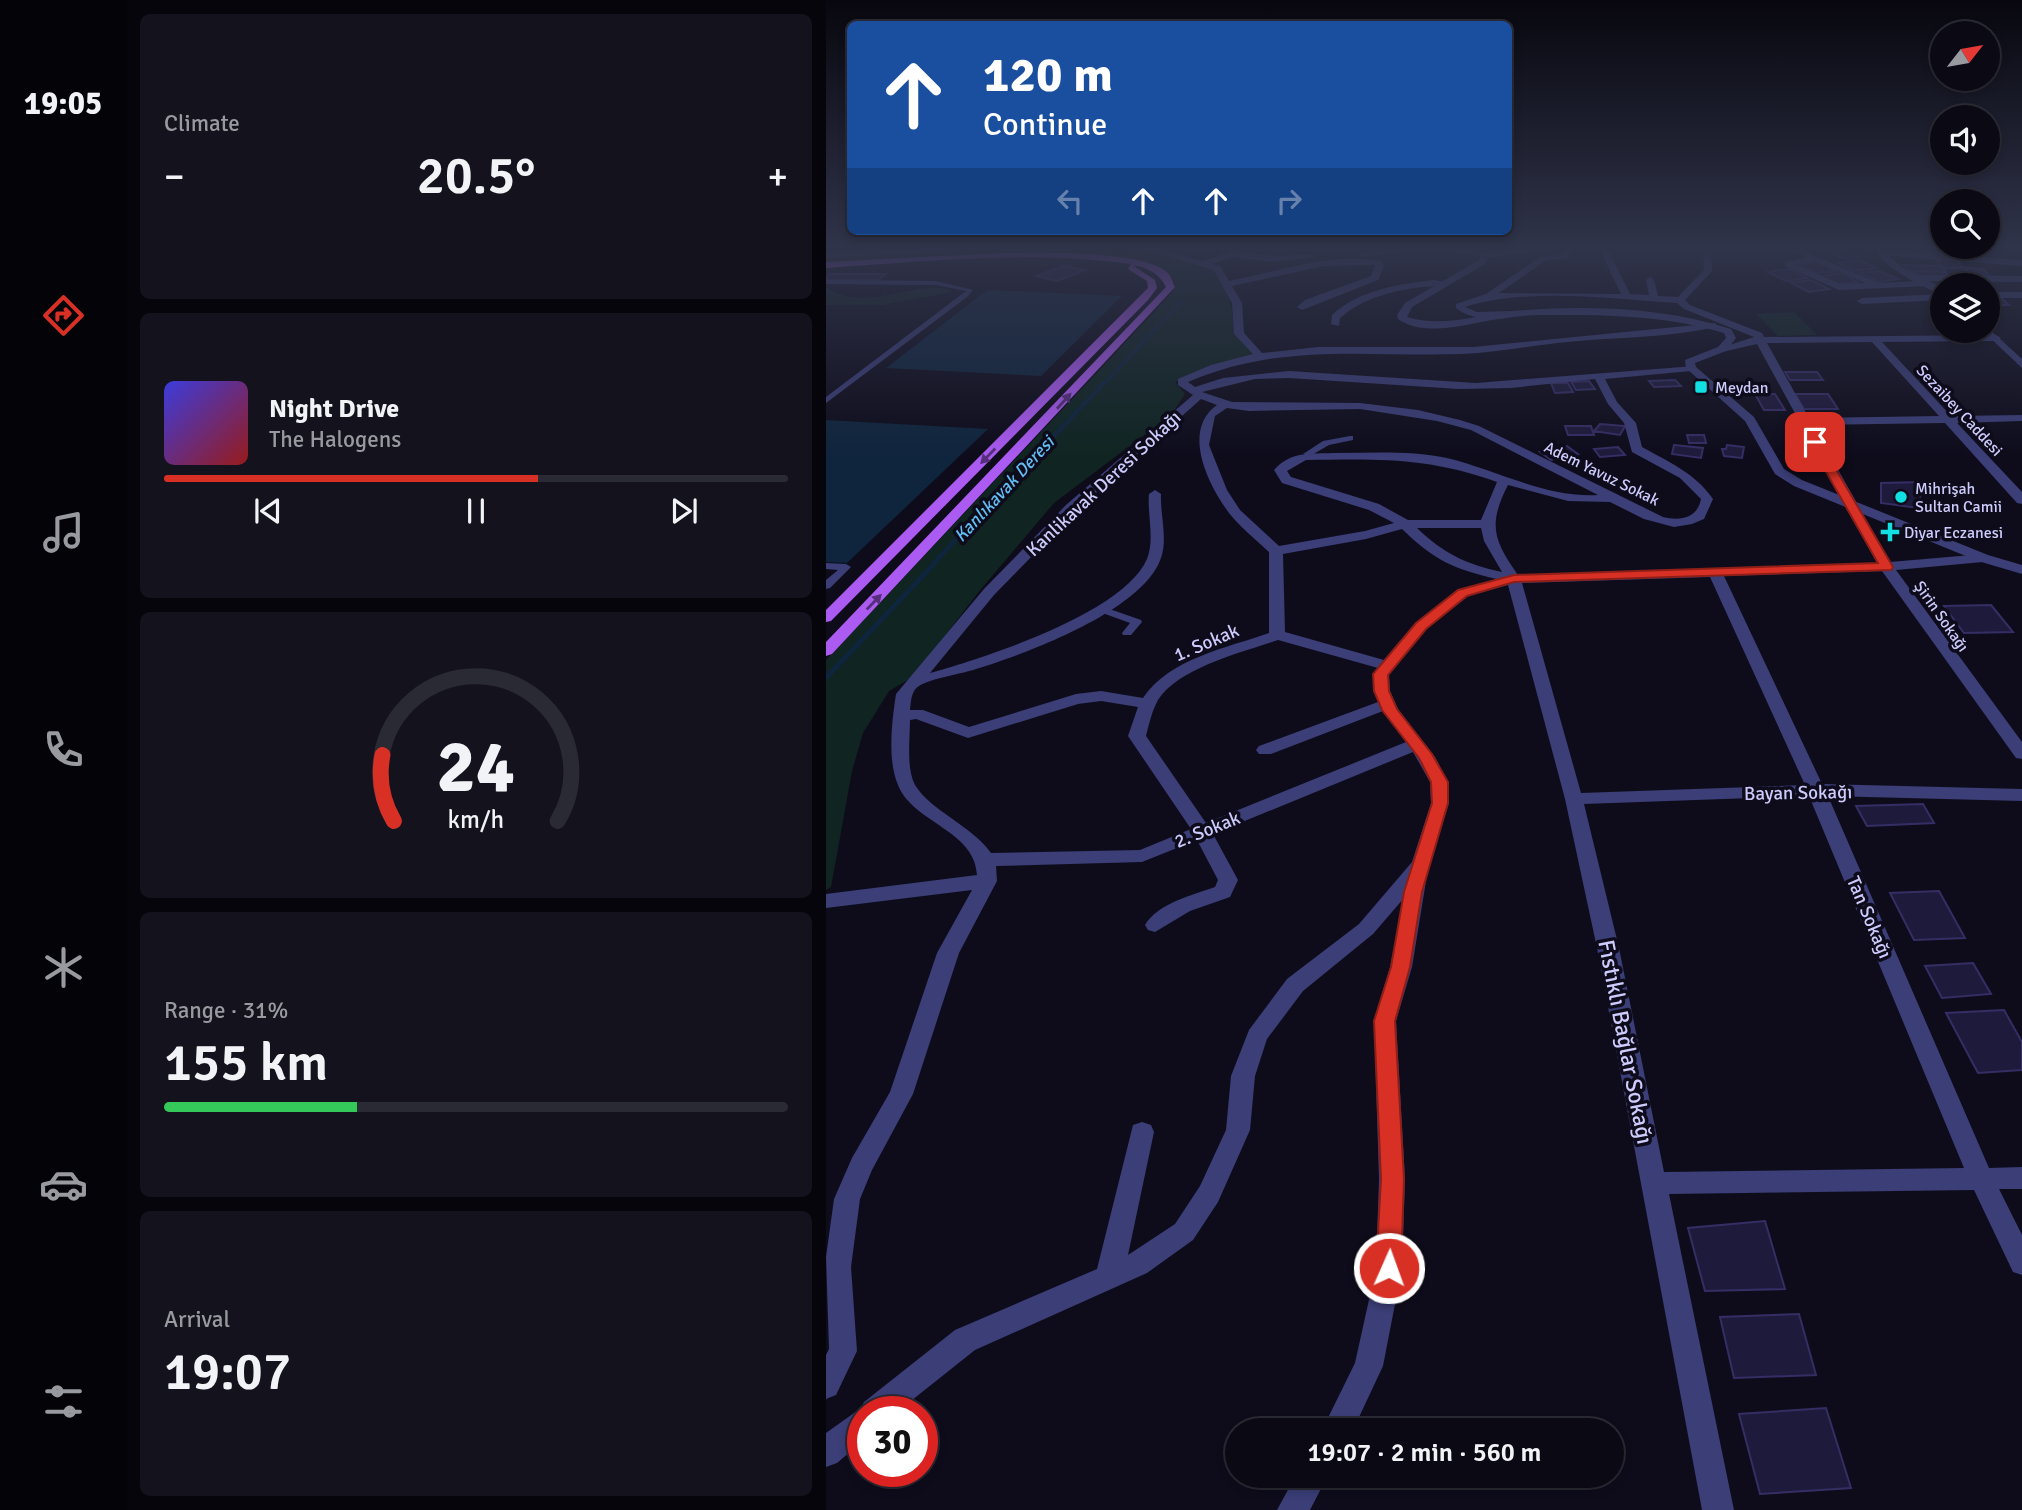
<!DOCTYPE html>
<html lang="en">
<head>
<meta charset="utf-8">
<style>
	:root { --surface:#0a0914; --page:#13121d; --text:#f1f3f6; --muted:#999aa0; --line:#2a2a34; --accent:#d93025 }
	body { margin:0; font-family:Signika,sans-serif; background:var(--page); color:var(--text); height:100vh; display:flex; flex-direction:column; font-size:26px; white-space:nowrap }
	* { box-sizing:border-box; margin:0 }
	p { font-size:23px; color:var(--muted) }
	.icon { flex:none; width:38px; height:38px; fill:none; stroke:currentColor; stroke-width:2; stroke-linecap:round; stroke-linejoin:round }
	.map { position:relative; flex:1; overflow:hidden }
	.drawer { display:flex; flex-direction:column; gap:14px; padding:14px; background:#06050b; width:700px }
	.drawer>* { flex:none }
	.hud { position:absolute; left:21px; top:21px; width:665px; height:214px; border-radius:10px; box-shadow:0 4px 10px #0003,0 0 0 2px var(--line); background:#1a4fa0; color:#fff; overflow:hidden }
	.needle { width:46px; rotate:59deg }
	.controls { position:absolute; left:1104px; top:21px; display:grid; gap:14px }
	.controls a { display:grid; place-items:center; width:70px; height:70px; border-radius:50%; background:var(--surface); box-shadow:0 4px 10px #0003,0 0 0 2px var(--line); font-size:35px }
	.speed { position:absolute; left:21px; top:1396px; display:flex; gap:14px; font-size:35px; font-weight:700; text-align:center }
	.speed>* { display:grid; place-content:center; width:91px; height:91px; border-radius:50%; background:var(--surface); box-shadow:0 4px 10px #0003,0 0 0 2px var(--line); line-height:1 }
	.speed .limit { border:10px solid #d22; background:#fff; color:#111 }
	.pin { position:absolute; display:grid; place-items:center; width:60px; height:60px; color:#fff; margin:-30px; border-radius:14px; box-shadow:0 4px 10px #0006 }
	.me { position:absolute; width:77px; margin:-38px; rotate:2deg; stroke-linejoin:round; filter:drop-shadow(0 0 5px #0008) }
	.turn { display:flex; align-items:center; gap:24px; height:147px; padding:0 21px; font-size:32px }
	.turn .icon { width:91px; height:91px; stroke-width:2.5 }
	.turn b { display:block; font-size:49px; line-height:60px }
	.lanes { display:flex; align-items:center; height:66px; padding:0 21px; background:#0003; justify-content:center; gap:35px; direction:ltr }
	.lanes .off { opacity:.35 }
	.big { font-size:52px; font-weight:600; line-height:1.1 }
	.drawer .widget { flex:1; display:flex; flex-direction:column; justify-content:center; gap:10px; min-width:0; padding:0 24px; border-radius:10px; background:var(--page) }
	.drawer .dial { align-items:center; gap:0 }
	.dial svg { height:182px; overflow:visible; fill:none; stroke:var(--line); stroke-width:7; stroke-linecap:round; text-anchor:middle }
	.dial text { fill:var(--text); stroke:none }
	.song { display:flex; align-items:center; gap:21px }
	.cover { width:84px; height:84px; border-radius:10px; background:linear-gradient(135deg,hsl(240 70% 55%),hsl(0 70% 35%)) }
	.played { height:7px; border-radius:4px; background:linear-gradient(90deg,var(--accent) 60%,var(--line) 60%) }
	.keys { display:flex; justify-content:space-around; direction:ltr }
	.heat { display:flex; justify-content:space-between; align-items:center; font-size:38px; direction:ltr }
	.charge { height:10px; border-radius:5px; background:linear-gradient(90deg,#34c759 31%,var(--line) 0) }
	.trip { position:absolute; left:399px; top:1418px; width:399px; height:70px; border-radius:35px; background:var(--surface); box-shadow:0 4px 10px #0003,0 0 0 2px var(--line); font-weight:600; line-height:70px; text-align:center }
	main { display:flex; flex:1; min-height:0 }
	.dock { display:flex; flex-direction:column; width:126px; justify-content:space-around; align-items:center; background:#040408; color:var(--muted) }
	.dock .icon { width:49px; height:49px }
	.dock .active { color:var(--accent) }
	.dock b { font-size:32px; color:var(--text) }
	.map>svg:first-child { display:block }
	.green { fill:#102522 }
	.water { fill:#0f253d }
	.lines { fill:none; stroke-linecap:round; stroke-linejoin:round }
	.stream-far2 { stroke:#0f253d; stroke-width:3.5 }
	.stream-far1 { stroke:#0f253d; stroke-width:4.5 }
	.stream { stroke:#0f253d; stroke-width:5 }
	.building { fill:#1e1a3b; stroke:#342e65; stroke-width:2 }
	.service { fill:#3b3e77; fill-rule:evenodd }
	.minor { fill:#3b3e77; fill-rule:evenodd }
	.tertiary { fill:#3b3e77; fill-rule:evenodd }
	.primary { fill:#ab5af2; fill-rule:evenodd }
	.oneway { fill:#552f7c }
	.route { fill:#d93025; stroke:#8d1f18; stroke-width:2 }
	.poi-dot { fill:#11dfe1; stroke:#0e0c1b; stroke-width:2.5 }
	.labels { text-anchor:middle; stroke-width:7; stroke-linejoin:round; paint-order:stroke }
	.far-poi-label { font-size:16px; fill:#cccbfb; stroke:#0e0c1b; text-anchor:start }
	.far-street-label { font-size:16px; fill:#cccbfb; stroke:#0e0c1b }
	.far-water-label { font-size:18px; font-style:italic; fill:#61bdf3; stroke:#0e0c1b }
	.street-label { font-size:19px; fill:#cccbfb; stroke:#0e0c1b }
	.near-street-label { font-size:23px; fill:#cccbfb; stroke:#0e0c1b }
</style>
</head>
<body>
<main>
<nav class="dock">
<b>19:05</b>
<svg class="icon active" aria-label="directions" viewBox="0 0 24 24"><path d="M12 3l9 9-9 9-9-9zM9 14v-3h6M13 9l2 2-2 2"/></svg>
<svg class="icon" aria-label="music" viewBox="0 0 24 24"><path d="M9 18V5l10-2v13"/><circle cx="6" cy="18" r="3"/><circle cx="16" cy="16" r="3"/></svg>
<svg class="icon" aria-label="phone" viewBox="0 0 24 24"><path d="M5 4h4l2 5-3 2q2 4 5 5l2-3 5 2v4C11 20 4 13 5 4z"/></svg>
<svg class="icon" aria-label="climate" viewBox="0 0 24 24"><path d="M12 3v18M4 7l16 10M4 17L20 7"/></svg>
<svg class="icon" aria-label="car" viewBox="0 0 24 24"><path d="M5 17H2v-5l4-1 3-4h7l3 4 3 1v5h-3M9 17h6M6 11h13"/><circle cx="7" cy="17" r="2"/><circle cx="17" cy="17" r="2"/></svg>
<svg class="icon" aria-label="filters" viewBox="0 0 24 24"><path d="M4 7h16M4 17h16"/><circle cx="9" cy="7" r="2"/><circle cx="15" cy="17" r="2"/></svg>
</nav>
<section class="drawer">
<div class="widget"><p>Climate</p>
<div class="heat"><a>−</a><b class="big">20.5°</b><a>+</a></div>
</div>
<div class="widget">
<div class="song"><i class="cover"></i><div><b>Night Drive</b><p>The Halogens</p></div></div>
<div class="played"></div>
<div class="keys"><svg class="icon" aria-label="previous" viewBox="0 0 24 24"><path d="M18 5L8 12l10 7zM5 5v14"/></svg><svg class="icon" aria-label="pause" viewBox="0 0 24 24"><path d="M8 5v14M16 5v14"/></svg><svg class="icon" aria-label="next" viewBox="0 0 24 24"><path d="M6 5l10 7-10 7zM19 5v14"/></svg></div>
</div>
<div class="widget dial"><svg viewBox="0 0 100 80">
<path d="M14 69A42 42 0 1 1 86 69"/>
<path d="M14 69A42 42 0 0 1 9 40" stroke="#d93025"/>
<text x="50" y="56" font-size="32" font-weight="700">24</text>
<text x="50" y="72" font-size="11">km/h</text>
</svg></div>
<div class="widget"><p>Range · 31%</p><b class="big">155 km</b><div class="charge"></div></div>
<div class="widget"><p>Arrival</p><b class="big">19:07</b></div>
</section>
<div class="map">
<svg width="1196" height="1510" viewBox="0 0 1196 1510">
	<rect width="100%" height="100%" fill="#0e0c1b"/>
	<path class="green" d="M267,246C296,248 363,252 386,268C403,280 408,315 408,334L429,355L349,382L359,394L346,414L228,503L155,589L87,677L63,691L37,733L26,771L5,887L0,890V660L346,293L350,284L343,273L329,265L266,254L0,263V256Z
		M0,287C38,316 100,275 127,292L56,305H0Z
		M968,312L991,335L952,336L930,314Z"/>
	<path class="water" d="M161,290L296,296L215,376L60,368Z
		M0,420L162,429L21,563L0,562Z"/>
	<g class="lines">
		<path class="stream-far2" d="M277,385L356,301"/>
		<path class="stream-far1" d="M106,565L278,383"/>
		<path class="stream" d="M0,678L108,564"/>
	</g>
	<path class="building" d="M1096,246L1116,247L1115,255L1095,254Z
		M1116,247L1135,248L1134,257L1115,255Z
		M1135,248L1155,250V258L1134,257Z
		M1021,249L1038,256L1018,259L1001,251Z
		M1110,259L1131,260L1137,268H1117Z
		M1033,260L1051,268L1029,271L1012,263Z
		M992,262L1010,271L990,273L972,265Z
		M1078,265L1115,266L1120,272L1086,271Z
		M238,266L259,270L231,281L210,276Z
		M1138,268L1157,269L1164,277L1145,276Z
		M964,269L981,278L960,281L942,272Z
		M1053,271L1072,279L1053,282L1034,273Z
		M1086,271L1119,272L1123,277L1094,276Z
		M1014,273L1032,282L1012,284L994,276Z
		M3,274H59L52,280H0Z
		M985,280L1003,289L983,292L965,283Z
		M1162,297H1174L1183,305H1162Z
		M959,372H991L997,380H964Z
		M849,380L855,386L828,387L823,381Z
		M763,381L769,389L750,390L745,382Z
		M725,383H742L747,392L729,393Z
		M929,394H949L959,410H938Z
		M969,394H1002L1012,409H978Z
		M774,424L799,426L794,435L768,431Z
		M739,426H765L768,435H742Z
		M861,435H878L880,443H863Z
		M848,445L877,448L875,458L846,454Z
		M901,445L918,447L916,458L898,456L896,449H900Z
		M741,446L752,454L725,460L714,452Z
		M792,447L799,455L774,457L768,449Z
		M1098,482L1106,492H1095L1092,508L1055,503V483Z
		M1165,605L1187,632L1138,633L1118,606Z
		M1097,804L1108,823L1041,826L1030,806Z
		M1113,891L1139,938L1088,940L1064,893Z
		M1147,963L1165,994L1116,998L1099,966Z
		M1178,1010L1196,1042V1070L1152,1073L1120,1013Z
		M939,1221L959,1289L879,1291L862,1228Z
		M973,1314L990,1375L908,1378L894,1317Z
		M1000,1408L1025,1488L934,1494L913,1414Z"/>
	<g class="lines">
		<path class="service" d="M0,280L110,281L147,290L141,297L0,403V397L140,291L110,285L0,284Z
			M524,436H527V440L503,445L484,456L477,454L497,441Z
			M0,563L20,564L25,567L4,588L0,589V580L12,570L0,569Z
			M275,606L315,620L316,622L305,635H297L296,633L304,623L271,611V607Z"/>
		<path class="minor" d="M149,246H214L0,258V252Z
			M290,246L329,248L377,261L406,251L448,256L486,254L490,257L448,262L407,257L386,264L394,266L403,281C453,271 505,252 556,261L558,266L552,280L476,310L471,307L479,300L545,276L549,265L497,266L406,286L416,303L418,333L436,353L492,347H647L890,323V327C842,338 791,337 742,342C706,345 671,353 636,354C537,357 456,342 362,382L369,387L397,378L463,371L650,383L869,366L870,368L865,371L779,379L791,402L810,423L816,447C843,462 869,473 887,499L878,519L866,524L848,527L818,519L784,502L742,501L682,485C662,524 667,540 692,575L1051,563L931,344L896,352L891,349L928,337L858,309L851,303C788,299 699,287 639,307L651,312L687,311L692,314C677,323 643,320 630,308V304L660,294L714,257L735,254L739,248L660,258L657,253L714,246H748L741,258L719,261L673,293L795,294L772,246H780L804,294L823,295L820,280L824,277L828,280L832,296L852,297L878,270L877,246H885L886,271L859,300L864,305L936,333L938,337L1170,335L1175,338L1170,341L1056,342L1125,416L1196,415V421L1131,423L1196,492V504L1191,503L1119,423L987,425L1064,562L1157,554L1164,558L1157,562L1070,570L1196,742V759L1190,758L1056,571L898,576L996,784L1196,789V801L1002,796L1163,1168L1196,1167V1189H1173L1196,1235V1275L1187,1272L1148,1190L843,1194L908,1510H876L771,948L739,799L682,585L642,596L600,629L563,675L564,691L572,709L609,757L622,782L623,803L602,869L586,967L570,1021L579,1179L576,1268L557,1366L527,1430H496L529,1363L550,1268L553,1179L548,1021L564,967L578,898L547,934L477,991L441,1039L429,1076L424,1130L392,1202L367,1240L321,1273L149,1350L71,1412H37V1441L11,1463L0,1467V1433L35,1408L38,1402L129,1330L271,1269L307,1125L316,1122L325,1125L328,1132L302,1255L349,1224L374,1186L400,1130L405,1076L423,1030L461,979L533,924L586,862L605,803L604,782L587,752L387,834L412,880L404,897L364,911L329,932L322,930L319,925C332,903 367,895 389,887L392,880L371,840L316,862L170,866L171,881L133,953L87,1094L46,1170L34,1199L25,1267L31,1351L10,1395L0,1399V1355L3,1349L0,1257L8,1199L26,1158L64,1092L111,953L146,890L0,908V894L151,875C149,830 87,823 72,785C61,759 66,721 70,694L158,589L240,505L367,395L352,385V379L385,365L427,354L408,334L406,303L388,270L328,252ZM1046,342L1113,416L983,418L941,343ZM463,378L633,389L685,388L769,379L782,404L798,423L806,452L854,478L875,499C871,519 854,521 837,517L653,426L634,420L592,410L534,403L406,402L376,392L429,379ZM375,399L391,405C355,430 382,485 403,513C414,527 430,540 443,552V633C401,648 344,658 317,698L275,691L250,694L143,727L97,710H84C85,701 85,691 93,686C105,678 136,674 150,669C199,654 317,611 335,558C342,538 334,515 335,494L329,490L323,494C321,514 329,539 321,559C298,613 158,658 104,673L168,595L250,511ZM401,408L423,411L534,409L611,421L645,430L772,495C719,498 671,470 621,458C583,450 545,453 507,453C484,454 465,451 448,470L456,483L543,510L568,523L539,531L453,546L414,510L401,490L383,445L389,416ZM480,460C553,459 601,457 671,482L655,520H582L553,504L465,477L461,471ZM591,528H655L658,541L676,572C640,564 618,554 591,528ZM576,529C608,560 627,569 671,579L632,590L590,623L558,660L459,632L457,554L540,539ZM884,577L979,785L755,793L696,583ZM452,640L552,668C544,679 547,690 552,702L433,746L430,750L433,754H445L557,711L580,742L380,823L320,736C323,724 326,711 332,700C352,668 417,652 452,640ZM275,701L312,707L302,736L365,829L314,850L165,853C146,826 104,810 89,785C80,768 84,739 84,720L90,719L142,738L252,704ZM983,796L1138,1168L838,1172L793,948L758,804Z
			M592,246L613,247L535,257L531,254Z
			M954,246H966L1053,283L1094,281L1088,278L1092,275L1196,276V282L1103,281L1105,283L1101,286L1013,290L959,266V262L981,257ZM989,261L1039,283L1014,284L971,265Z
			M1054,250L1196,260V266L1051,255Z
			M608,280L624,283C617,287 606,286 597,287C569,290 536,298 514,318L513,326L505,324L506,315C533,290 573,284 608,280Z
			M1162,292H1196V298H1162Z
			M1116,294V300L1036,304L1031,301L1036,298Z
			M470,1475H502L484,1510H451Z"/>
		<path class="tertiary" d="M577,246L643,248L664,255L659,264L586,307L581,317C617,328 652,315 687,311C759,305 837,307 905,329L910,338L900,351L869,363L870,367L928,417L958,469L976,480L1162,555L1196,565V574L1152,561L968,486L949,474L919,421L860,368L859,360L892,347L900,338L898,333C846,317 791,315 737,315C717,315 697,315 678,318C646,322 601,339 572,319L571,315L579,303L653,260L655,256Z
			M1049,246H1057L1058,252L1076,267L1116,288V294C1099,289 1051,265 1049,246Z
			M1162,328L1196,359V368L1159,333L1157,331H1162Z"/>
		<path class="primary" d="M177,253C212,253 317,249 342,273C345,276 347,283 349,287L6,654L0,656V642L340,287C333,273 321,267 306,265L329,280L331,288L322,300L5,621L0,622V610L322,288L321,281L302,269L305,264C205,250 101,261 0,268V262Z"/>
	</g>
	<defs><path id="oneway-solid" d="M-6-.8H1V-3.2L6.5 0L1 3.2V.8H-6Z" transform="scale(1.75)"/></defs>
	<g class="oneway">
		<use href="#oneway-solid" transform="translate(238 401) rotate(-48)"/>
		<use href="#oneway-solid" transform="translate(162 456) rotate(134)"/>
		<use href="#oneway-solid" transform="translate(48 602) rotate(-46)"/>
	</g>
	<linearGradient id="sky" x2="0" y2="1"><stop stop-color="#08070f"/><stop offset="0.54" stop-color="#30344a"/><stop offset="1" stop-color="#30344a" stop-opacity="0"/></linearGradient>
	<rect width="1196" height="458" fill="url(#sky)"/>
	<path class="route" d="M989,439L994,442L1067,567L1065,570L688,582L641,596L600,629L562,675L563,691L571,709L606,754L622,782V803L596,892L584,967L569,1021L578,1179L575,1268L571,1276L563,1279L554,1276L550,1268L555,1179L548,1021L565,967L578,892L606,803L605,782L593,758L556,710L548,691L547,674L590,623L632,590L688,575L1052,563L983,442Z"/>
	<g class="poi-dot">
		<rect x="868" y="380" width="14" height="14" rx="3.5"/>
		<circle cx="1075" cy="497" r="7"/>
		<path d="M1060.5 521.5h7v7h7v7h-7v7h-7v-7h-7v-7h7z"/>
	</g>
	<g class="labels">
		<g class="far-poi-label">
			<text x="889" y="393">Meydan</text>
			<text x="1089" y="494">Mihrişah<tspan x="1089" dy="18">Sultan Camii</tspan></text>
			<text x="1078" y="538">Diyar Eczanesi</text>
		</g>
		<g class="far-street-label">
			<text transform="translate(1134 410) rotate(47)" y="6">Sezaibey Caddesi</text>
			<text transform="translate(776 473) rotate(26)" y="6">Adem Yavuz Sokak</text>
			<text transform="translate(1116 616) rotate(55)" y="6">Şirin Sokağı</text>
		</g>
		<g class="far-water-label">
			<text transform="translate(178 489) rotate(-47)" y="6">Kanlıkavak Deresi</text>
		</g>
		<g class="street-label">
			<text transform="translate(277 483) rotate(-43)" y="7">Kanlikavak Deresi Sokağı</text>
			<text transform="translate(380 642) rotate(-23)" y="7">1. Sokak</text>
			<text transform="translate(972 792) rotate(-1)" y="7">Bayan Sokağı</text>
			<text transform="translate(381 829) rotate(-22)" y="7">2. Sokak</text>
			<text transform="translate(1044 917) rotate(67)" y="7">Tan Sokağı</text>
		</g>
		<g class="near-street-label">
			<text transform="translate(800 1042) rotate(79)" y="8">Fıstıklı Bağlar Sokağı</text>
		</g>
	</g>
</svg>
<div class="controls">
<a><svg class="needle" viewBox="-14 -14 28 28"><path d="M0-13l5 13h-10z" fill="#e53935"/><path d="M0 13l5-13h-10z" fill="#999aa0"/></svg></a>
<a><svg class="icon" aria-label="sound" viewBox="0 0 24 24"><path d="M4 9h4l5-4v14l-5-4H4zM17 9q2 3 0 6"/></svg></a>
<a><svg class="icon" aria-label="search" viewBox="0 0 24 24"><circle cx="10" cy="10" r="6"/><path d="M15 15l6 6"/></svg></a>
<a><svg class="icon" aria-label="layers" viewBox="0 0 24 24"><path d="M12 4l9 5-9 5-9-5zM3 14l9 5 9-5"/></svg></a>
</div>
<div class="speed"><div class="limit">30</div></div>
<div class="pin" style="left:989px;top:442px;background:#d93025"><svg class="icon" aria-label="arrive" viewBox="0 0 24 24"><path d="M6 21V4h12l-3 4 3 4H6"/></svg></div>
<svg class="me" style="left:563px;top:1268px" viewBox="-20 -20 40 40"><circle r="17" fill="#d93025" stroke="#fff" stroke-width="3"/><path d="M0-11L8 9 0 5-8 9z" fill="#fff"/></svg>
<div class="trip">19:07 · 2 min · 560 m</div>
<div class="hud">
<div class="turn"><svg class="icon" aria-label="ahead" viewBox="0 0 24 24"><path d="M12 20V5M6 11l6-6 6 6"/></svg><div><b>120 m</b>Continue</div></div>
<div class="lanes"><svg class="icon off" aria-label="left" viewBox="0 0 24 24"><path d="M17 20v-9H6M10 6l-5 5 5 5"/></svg><svg class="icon" aria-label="ahead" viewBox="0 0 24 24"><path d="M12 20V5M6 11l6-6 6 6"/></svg><svg class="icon" aria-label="ahead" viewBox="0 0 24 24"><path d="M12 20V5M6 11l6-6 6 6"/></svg><svg class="icon off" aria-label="right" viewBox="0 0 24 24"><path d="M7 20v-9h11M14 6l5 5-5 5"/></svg></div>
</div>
</div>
</main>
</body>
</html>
